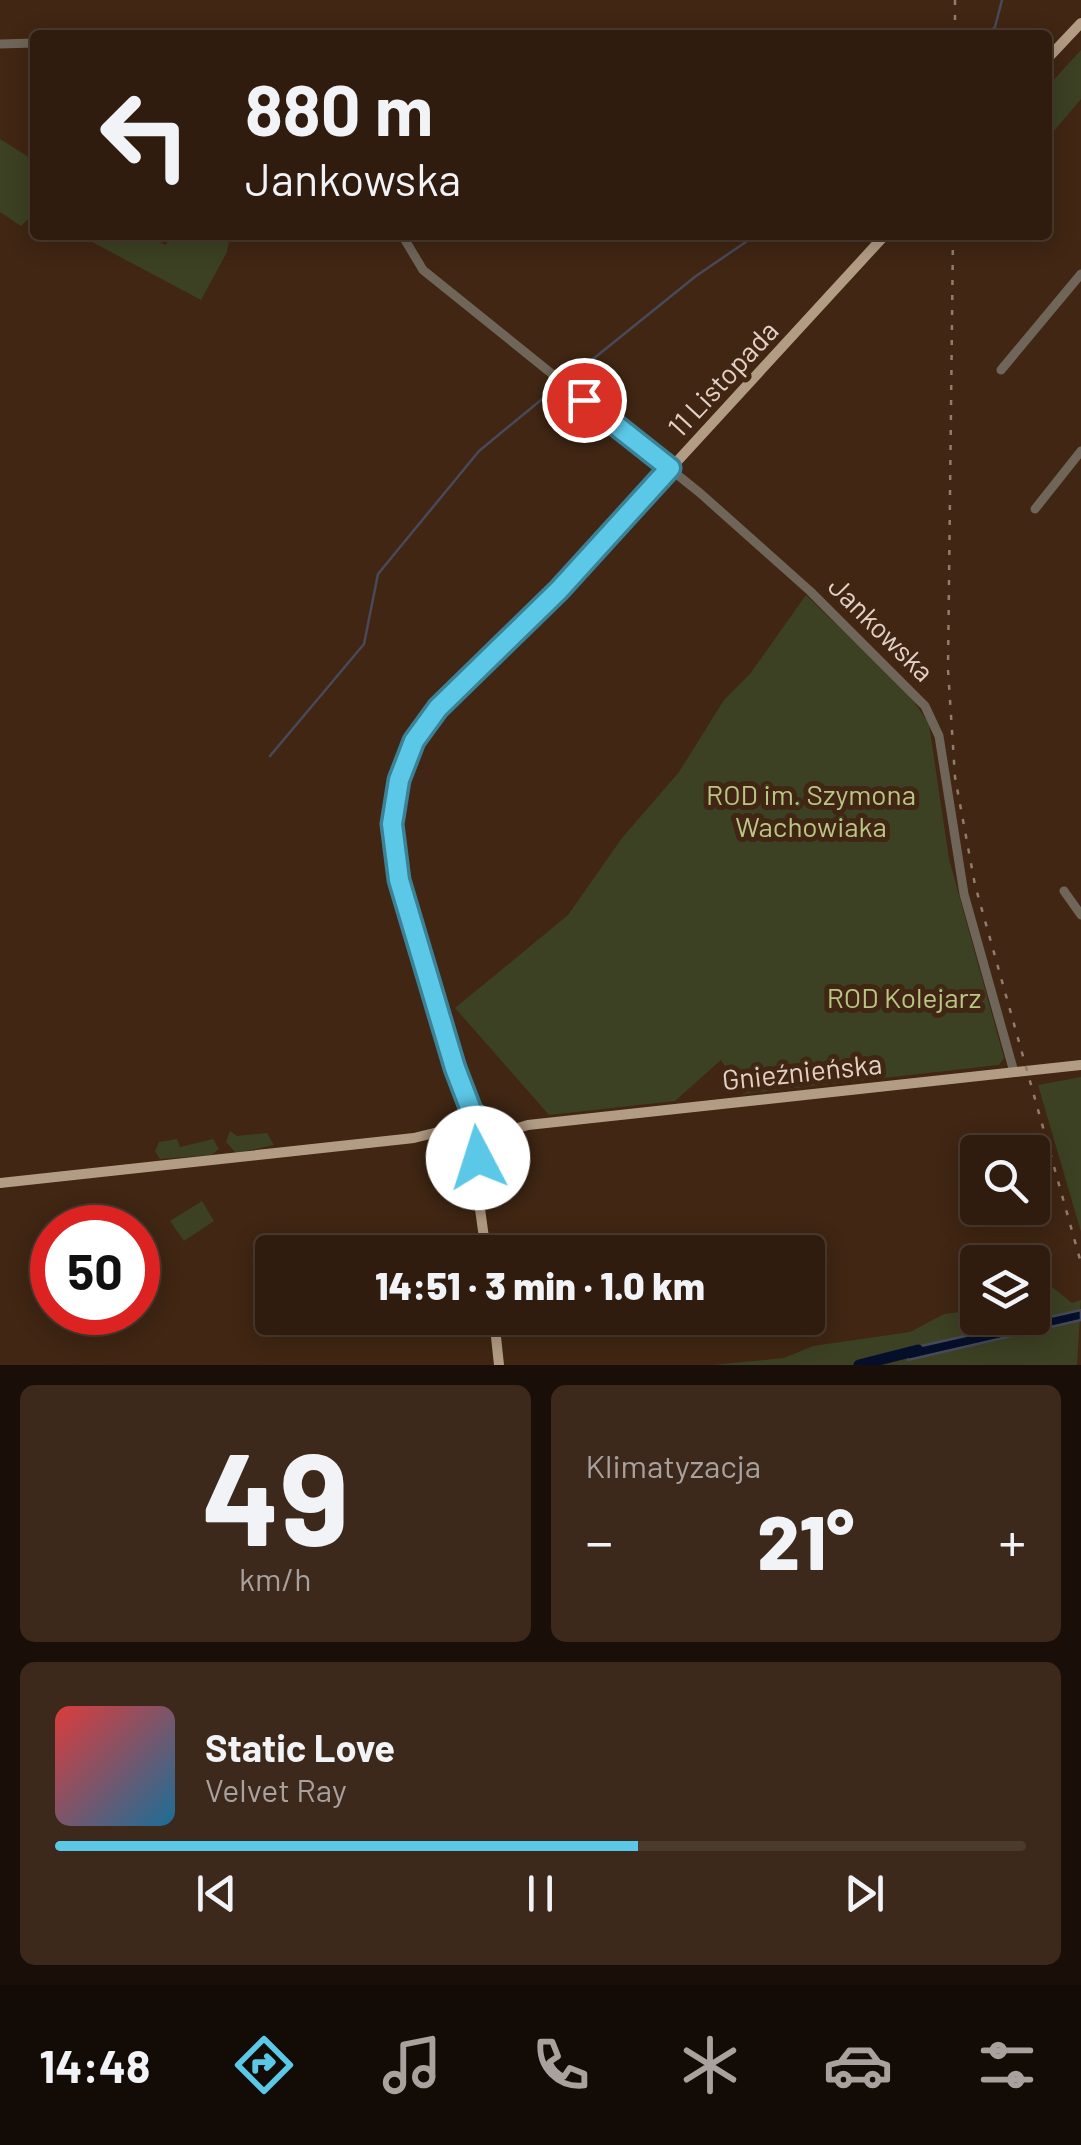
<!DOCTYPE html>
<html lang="pl">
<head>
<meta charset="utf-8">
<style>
	:root { --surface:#301c0e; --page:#3c291c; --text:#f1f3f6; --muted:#a8a19e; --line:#4b3a2e; --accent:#5bc8e7 }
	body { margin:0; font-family:Barlow,sans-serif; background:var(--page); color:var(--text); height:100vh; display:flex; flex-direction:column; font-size:38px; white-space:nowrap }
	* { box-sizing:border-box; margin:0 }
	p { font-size:32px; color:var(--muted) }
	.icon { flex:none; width:55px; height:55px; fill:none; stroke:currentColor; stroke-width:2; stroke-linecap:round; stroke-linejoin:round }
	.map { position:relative; height:1365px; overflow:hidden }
	.drawer { display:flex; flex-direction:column; gap:20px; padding:20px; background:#1a0f08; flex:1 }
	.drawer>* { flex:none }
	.banner { position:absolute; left:30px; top:30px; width:1022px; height:210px; border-radius:10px; box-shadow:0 5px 25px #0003,0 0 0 2px var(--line); background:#301c0e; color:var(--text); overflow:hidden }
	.buttons { position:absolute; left:960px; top:1135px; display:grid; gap:20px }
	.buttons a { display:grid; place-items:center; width:90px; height:90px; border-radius:10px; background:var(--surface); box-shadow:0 5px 25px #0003,0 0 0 2px var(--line); font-size:50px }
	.speed { position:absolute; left:30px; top:1205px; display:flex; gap:20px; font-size:50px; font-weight:700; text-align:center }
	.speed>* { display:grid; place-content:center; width:130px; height:130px; border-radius:50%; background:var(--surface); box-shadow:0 5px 25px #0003,0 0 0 2px var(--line); line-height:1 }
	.speed .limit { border:15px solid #d22; background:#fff; color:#111 }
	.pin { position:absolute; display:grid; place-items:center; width:85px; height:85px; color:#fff; margin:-42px; border:5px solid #fff; border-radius:50%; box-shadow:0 2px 10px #0007 }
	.me { position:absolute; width:110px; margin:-55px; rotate:355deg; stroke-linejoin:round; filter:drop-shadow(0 0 8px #0008) }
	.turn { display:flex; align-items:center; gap:35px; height:210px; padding:0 50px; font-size:45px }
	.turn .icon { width:130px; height:130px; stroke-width:2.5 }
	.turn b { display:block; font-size:70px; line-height:85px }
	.big { font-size:75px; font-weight:800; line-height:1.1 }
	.drawer .card { flex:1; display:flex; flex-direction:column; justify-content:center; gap:15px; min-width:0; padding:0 35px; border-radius:15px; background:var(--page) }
	.drawer .dial { align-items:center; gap:0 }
	.dial b { font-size:130px; line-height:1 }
	.song { display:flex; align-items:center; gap:30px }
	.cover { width:120px; height:120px; border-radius:15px; background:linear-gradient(135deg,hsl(0 70% 55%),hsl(200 70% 35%)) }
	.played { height:10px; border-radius:5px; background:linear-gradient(90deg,var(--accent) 60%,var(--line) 60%) }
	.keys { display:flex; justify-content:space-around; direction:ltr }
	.heat { display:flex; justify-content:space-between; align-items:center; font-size:55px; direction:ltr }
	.drawer .tiles { flex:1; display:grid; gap:20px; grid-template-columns:1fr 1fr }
	.card:last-child { grid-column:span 2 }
	.trip { position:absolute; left:255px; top:1235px; width:570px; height:100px; border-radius:10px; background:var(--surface); box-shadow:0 5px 25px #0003,0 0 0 2px var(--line); font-weight:800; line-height:100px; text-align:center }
	.dock { display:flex; height:160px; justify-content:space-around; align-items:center; background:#130b06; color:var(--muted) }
	.dock .icon { width:70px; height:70px }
	.dock .selected { color:var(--accent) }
	.dock b { font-size:45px; color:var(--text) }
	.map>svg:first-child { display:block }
	.green { fill:#3c4123 }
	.water { fill:#060f2a; stroke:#484959; stroke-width:2.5 }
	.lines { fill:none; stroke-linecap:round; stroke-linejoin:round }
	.stream { stroke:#484959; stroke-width:2.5 }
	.river { stroke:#060f2a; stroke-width:11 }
	.minor { stroke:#6f6559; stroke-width:9 }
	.major { stroke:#b29c84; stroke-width:10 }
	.rail { stroke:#927c6d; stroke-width:2.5; stroke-dasharray:5 10; stroke-linecap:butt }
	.route-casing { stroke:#3b8296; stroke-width:25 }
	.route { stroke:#5bc8e7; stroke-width:18 }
	.labels { text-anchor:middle; stroke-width:10; stroke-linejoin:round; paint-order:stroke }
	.street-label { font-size:28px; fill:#e3d1c6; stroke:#402613 }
	.park-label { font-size:28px; fill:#bac686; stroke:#402613 }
</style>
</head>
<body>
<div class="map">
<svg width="1081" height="1365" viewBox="0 0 1081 1365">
	<rect width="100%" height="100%" fill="#402613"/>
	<path class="green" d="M1081,50V99L1048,138V86Z
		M0,139L35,161V212L21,226L0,212Z
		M79,235H150L165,245L173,235H230L227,252L201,300Z
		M806,595L909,694L929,724L949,859L1004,1058L999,1065L743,1094L721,1060L675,1101L549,1115L455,1008L568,915L622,838L679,772L724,700L750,674Z
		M1081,1077V1232L1038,1085Z
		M230,1131L237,1136L267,1133L274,1145L236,1153L226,1142Z
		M177,1139L180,1147L213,1139L219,1149L211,1155L160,1159L155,1151L159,1142Z
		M202,1201L214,1221L184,1241L170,1221Z
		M1047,1283L1072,1303L1081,1300L1077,1365H712L784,1358L813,1346L910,1332L944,1314L974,1310H977L978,1318H1032L1033,1290Z"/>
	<path class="water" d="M1081,1310V1320L908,1360L906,1351L921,1346Z"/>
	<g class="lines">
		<path class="stream" d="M985,35L995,27L1002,0
			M567,380L696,276L756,235
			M270,756L364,644L378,574L479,451L558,386"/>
		<path class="river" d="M859,1365L918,1350"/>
		<path class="minor" d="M0,44L35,43
			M402,235L423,270L700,493L810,591L925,706L939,736L964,894L1014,1072
			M1001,370L1081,274
			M1035,509L1081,451
			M1064,891L1081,915"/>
		<path class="major" d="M1048,58L1081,23
			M478,1118L455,1068L396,869L393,813L410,749L446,698L559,590L885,235
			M460,1125L459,1135L473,1159L486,1252
			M485,1138L528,1125L1081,1065
			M0,1183L414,1138L454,1128L471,1117L502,1125
			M494,1318L499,1365"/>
		<path class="rail" d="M955,35V0
			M953,235L948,669L955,777L975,885L1081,1263"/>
	</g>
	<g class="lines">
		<defs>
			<path id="route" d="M478,1158L486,1126L471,1110L455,1068L399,880L392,824L399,780L414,741L438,708L559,590L670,468L584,400"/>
		</defs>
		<use href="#route" class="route-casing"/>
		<use href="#route" class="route"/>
	</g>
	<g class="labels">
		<g class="street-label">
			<text transform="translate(723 379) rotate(-47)" y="10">11 Listopada</text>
			<text transform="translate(881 629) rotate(45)" y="10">Jankowska</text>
			<text transform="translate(802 1072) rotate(-6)" y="10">Gnieźnieńska</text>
		</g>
		<g class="park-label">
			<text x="811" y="805">ROD im. Szymona<tspan x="811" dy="32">Wachowiaka</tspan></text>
			<text x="904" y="1008">ROD Kolejarz</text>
		</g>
	</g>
</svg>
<div class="buttons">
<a><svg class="icon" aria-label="search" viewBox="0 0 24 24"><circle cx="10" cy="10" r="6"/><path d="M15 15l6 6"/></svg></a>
<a><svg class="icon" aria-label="layers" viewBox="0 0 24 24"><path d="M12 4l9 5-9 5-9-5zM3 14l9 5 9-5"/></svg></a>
</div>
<div class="speed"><div class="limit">50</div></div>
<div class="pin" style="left:584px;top:400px;background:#d93025"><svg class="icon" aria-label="arrive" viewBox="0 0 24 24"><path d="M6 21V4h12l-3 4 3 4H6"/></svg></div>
<svg class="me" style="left:478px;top:1158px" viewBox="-20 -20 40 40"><circle r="19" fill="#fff"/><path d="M0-13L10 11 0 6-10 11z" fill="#5bc8e7"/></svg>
<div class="trip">14:51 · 3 min · 1.0 km</div>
<div class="banner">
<div class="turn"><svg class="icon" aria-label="left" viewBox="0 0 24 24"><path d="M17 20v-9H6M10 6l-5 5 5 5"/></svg><div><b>880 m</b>Jankowska</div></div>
</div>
</div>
<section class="drawer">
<div class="tiles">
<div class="card dial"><b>49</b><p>km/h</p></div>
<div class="card"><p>Klimatyzacja</p>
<div class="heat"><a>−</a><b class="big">21°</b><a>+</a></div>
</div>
<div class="card">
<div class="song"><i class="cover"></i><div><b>Static Love</b><p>Velvet Ray</p></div></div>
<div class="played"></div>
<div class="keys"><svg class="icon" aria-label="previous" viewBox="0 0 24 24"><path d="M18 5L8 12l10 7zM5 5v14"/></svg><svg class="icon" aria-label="pause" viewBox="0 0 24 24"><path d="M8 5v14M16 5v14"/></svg><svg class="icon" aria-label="next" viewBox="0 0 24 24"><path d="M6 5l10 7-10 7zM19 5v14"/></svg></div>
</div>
</div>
</section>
<nav class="dock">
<b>14:48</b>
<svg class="icon selected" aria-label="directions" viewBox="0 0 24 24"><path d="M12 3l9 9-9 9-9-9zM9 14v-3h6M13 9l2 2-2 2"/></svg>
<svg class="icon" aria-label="music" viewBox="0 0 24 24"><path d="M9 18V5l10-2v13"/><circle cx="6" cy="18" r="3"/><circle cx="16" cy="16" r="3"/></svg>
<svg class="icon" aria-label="phone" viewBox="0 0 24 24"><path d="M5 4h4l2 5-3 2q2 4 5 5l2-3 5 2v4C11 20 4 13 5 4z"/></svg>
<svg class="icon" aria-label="climate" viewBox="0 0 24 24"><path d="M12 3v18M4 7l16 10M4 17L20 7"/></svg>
<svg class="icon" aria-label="car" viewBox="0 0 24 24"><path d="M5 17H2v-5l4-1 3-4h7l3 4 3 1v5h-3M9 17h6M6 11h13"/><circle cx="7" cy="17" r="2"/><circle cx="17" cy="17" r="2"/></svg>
<svg class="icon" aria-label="filters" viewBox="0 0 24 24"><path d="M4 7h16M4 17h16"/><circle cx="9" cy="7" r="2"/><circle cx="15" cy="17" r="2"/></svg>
</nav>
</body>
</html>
